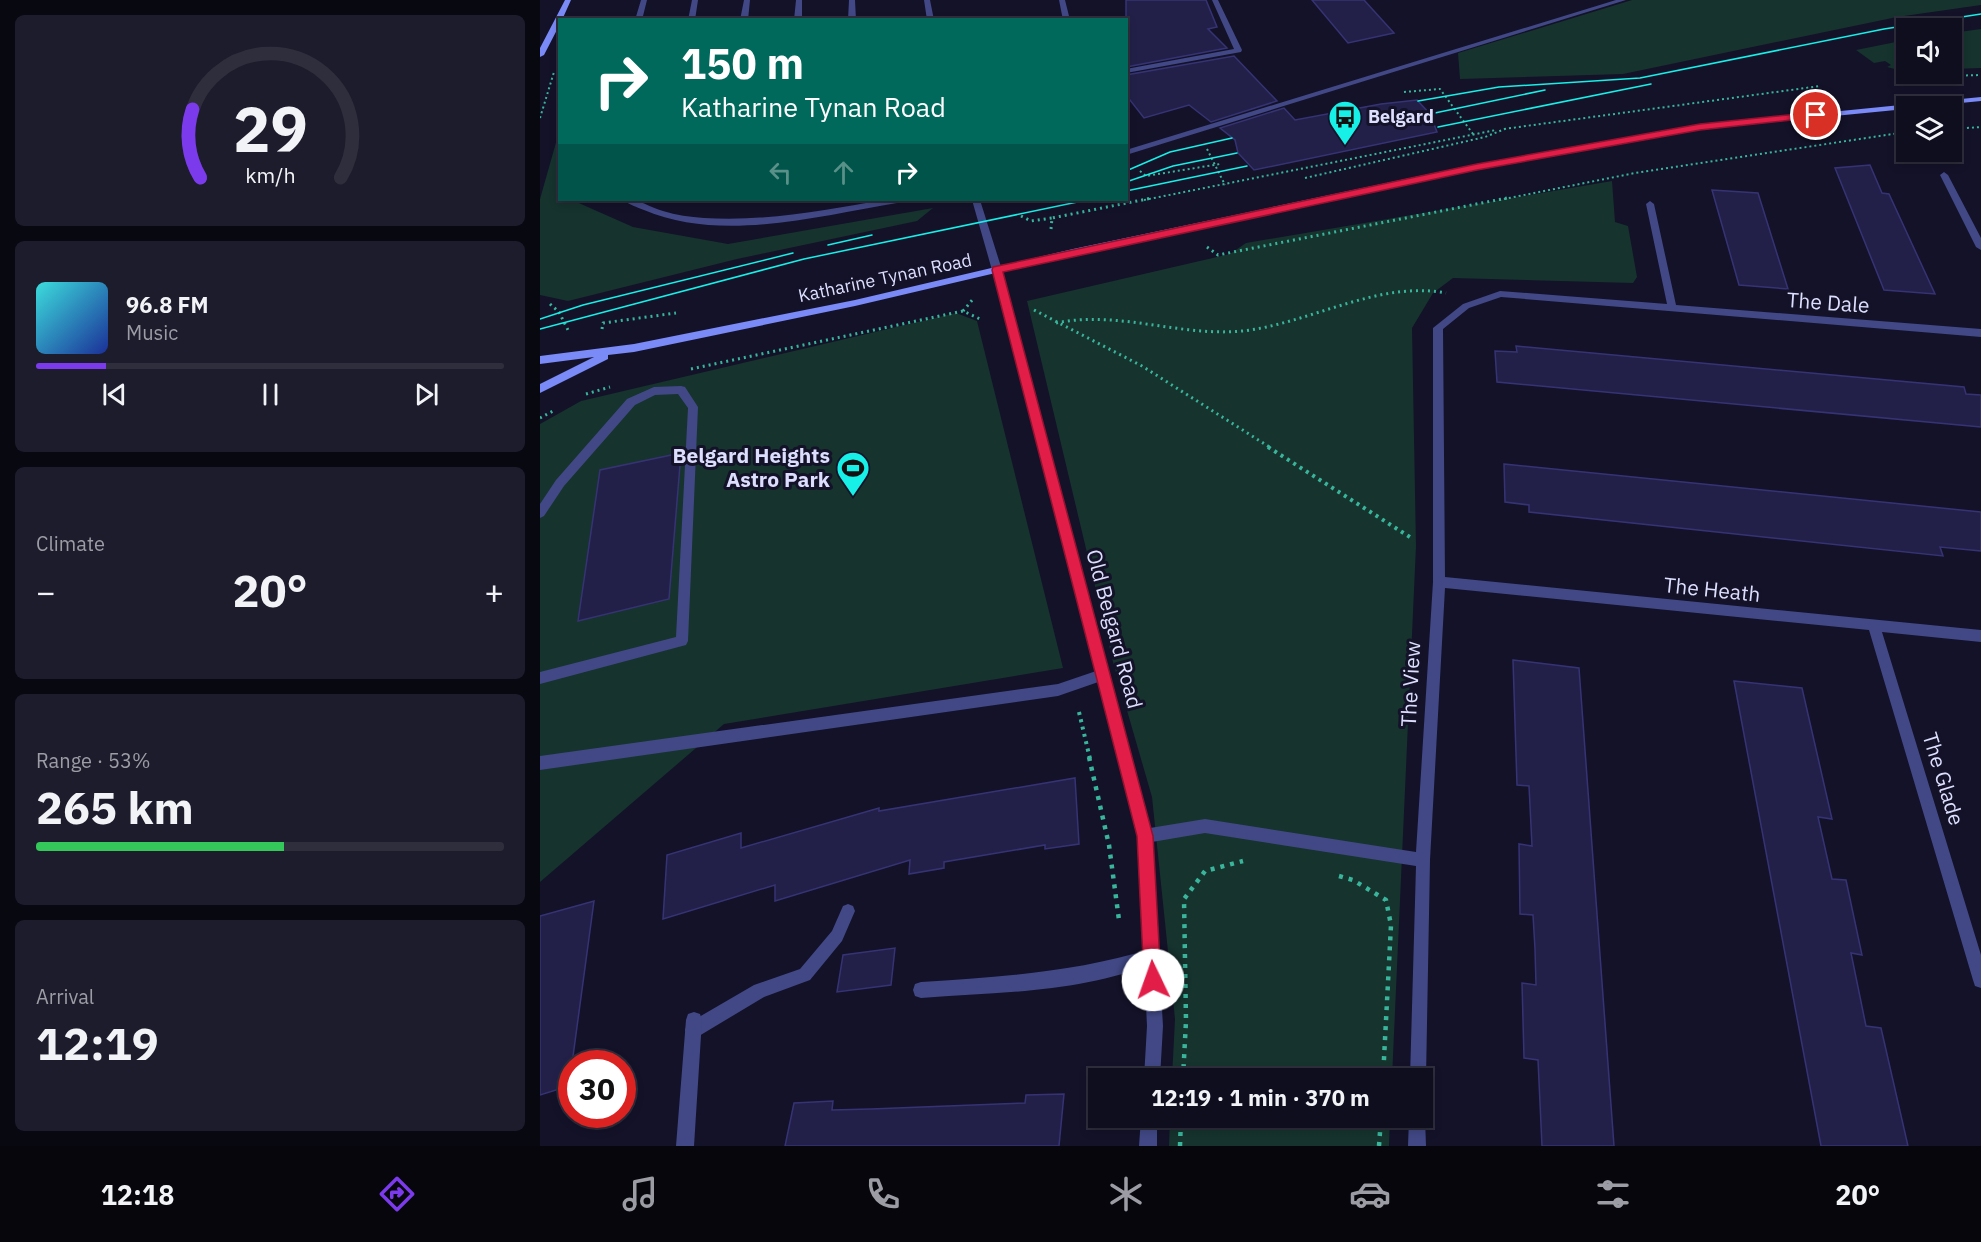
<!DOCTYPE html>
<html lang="en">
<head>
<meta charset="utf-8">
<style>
	:root { --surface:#0e0e1f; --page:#1c1c2c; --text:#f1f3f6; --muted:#9b9ca4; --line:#2e2e3d; --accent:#7c3aed }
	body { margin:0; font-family:"IBM Plex Sans",sans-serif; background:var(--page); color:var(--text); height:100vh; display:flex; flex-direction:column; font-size:22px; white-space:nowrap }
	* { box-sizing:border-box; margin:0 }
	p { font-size:20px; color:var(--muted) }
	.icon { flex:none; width:33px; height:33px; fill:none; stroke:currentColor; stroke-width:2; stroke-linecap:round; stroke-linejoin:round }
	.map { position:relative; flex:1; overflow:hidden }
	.details { display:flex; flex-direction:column; gap:15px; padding:15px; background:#080811; width:540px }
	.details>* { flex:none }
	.guide { position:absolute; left:18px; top:18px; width:570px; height:183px; border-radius:0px; box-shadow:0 3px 9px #0003,0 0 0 2px var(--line); background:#00695c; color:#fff; overflow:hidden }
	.buttons { position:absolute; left:1356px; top:18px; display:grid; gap:12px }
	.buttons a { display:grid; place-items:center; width:66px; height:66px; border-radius:0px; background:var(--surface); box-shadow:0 3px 9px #0003,0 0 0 2px var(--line); font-size:30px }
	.speed { position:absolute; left:18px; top:1050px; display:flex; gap:12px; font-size:30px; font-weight:700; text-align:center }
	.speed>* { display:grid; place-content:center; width:78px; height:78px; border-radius:50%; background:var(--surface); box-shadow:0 3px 9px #0003,0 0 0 2px var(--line); line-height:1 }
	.speed .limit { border:9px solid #d22; background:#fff; color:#111 }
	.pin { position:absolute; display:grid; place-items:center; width:51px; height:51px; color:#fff; margin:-26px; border:3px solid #fff; border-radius:50%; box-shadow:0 2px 6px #0007 }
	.me { position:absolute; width:66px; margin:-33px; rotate:357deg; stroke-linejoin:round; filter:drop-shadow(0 0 4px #0008) }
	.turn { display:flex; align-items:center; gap:21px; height:126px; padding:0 24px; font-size:27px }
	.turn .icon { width:78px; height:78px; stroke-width:2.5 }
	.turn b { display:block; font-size:42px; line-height:51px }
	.lanes { display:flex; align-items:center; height:57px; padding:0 24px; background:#0003; justify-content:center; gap:30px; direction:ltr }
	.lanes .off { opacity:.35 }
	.big { font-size:45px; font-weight:700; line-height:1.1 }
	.details .widget { flex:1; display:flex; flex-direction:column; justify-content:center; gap:9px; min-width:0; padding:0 21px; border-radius:9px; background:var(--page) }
	.details .dial { align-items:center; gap:0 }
	.dial svg { height:156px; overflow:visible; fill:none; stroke:var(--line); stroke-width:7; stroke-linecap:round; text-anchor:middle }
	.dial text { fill:var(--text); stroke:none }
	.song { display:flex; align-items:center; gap:18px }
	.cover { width:72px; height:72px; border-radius:9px; background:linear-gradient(135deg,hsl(180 70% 55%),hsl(230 70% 35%)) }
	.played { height:6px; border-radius:3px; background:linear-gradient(90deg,var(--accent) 15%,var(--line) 15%) }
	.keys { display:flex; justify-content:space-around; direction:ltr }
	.heat { display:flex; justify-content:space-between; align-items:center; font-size:33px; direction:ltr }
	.charge { height:9px; border-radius:4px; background:linear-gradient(90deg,#34c759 53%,var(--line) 0) }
	.trip { position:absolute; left:548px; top:1068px; width:345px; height:60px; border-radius:0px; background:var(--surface); box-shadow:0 3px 9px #0003,0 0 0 2px var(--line); font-weight:700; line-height:60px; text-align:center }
	.dock { display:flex; height:96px; justify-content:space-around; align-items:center; background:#06060c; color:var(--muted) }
	.dock .icon { width:42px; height:42px }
	.dock .active { color:var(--accent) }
	.dock b { font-size:27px; color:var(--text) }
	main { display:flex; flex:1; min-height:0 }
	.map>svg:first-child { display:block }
	.green { fill:#16332e }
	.building { fill:#222049; stroke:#363374; stroke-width:1.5 }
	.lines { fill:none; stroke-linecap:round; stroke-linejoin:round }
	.path-far3 { stroke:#39b59b; stroke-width:2; stroke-dasharray:2 3; stroke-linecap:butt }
	.path-far2 { stroke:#39b59b; stroke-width:3; stroke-dasharray:2 4; stroke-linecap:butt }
	.path-far1 { stroke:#39b59b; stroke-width:4; stroke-dasharray:3 4.5; stroke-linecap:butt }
	.path { stroke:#39b59b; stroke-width:4.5; stroke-dasharray:4 6; stroke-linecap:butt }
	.lane { fill:#414885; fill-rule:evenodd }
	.street { fill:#414885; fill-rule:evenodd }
	.secondary { fill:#7a8af7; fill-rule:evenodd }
	.tram { stroke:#16f0e6; stroke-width:1.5 }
	.route { fill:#e11d48; stroke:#92132f; stroke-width:1.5 }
	.labels { text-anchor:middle; stroke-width:6; stroke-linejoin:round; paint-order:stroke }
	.far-poi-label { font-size:18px; font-weight:bold; fill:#dddefd; stroke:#131229; text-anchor:start }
	.far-street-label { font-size:18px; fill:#dddefd; stroke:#131229 }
	.street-label { font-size:21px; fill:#dddefd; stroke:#131229 }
	.poi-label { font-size:21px; font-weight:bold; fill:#dddefd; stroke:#131229; text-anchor:end }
</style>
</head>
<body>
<main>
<section class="details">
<div class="widget dial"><svg viewBox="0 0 100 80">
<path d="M14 69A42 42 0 1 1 86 69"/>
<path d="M14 69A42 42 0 0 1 10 34" stroke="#7c3aed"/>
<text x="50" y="56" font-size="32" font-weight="700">29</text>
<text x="50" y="72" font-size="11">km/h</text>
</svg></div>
<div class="widget">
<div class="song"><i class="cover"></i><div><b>96.8 FM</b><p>Music</p></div></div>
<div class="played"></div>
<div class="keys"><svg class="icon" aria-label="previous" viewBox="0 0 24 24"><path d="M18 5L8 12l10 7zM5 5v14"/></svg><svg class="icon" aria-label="pause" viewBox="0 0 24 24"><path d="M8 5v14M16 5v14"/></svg><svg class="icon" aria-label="next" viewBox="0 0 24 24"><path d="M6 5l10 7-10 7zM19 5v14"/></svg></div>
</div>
<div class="widget"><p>Climate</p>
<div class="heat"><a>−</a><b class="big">20°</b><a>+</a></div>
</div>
<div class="widget"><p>Range · 53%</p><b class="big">265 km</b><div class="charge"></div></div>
<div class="widget"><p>Arrival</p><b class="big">12:19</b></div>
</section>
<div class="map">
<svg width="1441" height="1146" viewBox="0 0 1441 1146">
	<rect width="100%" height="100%" fill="#131229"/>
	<path class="green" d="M1092,0H1441V5L1357,17L1083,74L920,79L918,53Z
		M1441,29V68L1412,69V33Z
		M1366,40V72L1347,67L1351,65L1345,61L1334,63L1316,50Z
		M19,132L20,200H32L93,227L188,244L393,208L377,221L197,259L28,301L0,295V199Z
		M1072,181L1075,222L1088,226L1097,277L1093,283L913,278L893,293L872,328L876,546L852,1078H632L635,1019L612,797L573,662L487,301L690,254L706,243Z
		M416,313L437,321L523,668L184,724L0,882V424L41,401Z
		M630,1118H850L849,1146H629Z"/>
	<path class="building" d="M586,0H666L677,27L668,29L687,48L586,67Z
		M772,0H824L854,33L808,43Z
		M694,56L737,101L671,122L649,105L604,118L586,95V75Z
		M877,100L890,114L897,132L714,170L698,153L695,140L680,128L744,108L755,120L841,104Z
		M1330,165L1342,193L1349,194L1395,294L1344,290L1295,168Z
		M1172,190L1218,193L1248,289L1199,285Z
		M976,346L1424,387L1426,394L1441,395V427L957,382L955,351L977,352Z
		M141,453L129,599L38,621L60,470Z
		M964,464L1441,512V551L1400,547L1403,556L989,512V505L965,502Z
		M973,660L1039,668L1074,1146H1002L998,1060L984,1058L982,983L996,985L995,949L993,915L980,914L979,844L992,846L989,786L977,785Z
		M1194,681L1262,688L1292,819L1278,817L1292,879L1306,880L1322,955L1311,953L1326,1026L1341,1028L1368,1146H1281Z
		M535,778L539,844L505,849V845L404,862V868L369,874L370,860L235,901V885L123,919L127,855L201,833V848L339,808V811Z
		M54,901L29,1086L0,1095V916Z
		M355,948L351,985L297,992L303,955Z
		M524,1094L519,1146H245L254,1103L293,1101L292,1110L331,1109L485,1103L486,1095Z"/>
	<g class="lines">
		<path class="path-far3" d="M1371,77L1441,75
			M864,92L900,89L933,134
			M0,118L14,72
			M964,129L1280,86
			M1412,129L1441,127
			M667,149L685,185
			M600,171L606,176L680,164
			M765,178L945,137L965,129
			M604,200L956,130
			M959,200L1095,173L1366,132"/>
		<path class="path-far2" d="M481,216L491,221L512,218
			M511,229L512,218L612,198
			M667,247L678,255L967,198
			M10,304L19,312L28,330
			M494,310L602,366L731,448
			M423,311L434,298
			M516,323C579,310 639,337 702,331C769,324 838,280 906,293
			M62,329L63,323L136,313
			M151,369L423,311L440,319
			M46,394L70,387
			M0,418L13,411"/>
		<path class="path-far1" d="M728,447L873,539
			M539,712L550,759"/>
		<path class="path" d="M549,757L569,845L579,920
			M799,876L813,880L846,900L851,925L843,1078
			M643,1078L646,1021L644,899L665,871L703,861
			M640,1146L641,1118
			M839,1146L841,1118"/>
		<path class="lane" d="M101,0H107L102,20H95Z
			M152,0H158L155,20H148Z
			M204,0H210L208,20H200Z
			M256,0H262V20H254Z
			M309,0H315L316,20H308Z
			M519,0H525L530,20H523Z
			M672,0H678L702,50L701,52L586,73V69L694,49Z
			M1076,0H1086L586,155V150Z
			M84,200C98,198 109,207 123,211C136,215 150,217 164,218C225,222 284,210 344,200H361L357,203C278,216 181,243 104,210C97,207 89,205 84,200Z
			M141,386L145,387L158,407L148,641L146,645L0,684V672L136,637L148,408L138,394L115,395L95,405L24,486L4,516L0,518V504L16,480L87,399L114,387Z
			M562,669L567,671L568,675L567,679L518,696L0,770V756L518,684Z
			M308,904L313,906L315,911L302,941L270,980L224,997L159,1036L153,1038L147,1036L145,1030L147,1024L214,985L260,969L292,931L303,906Z
			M611,949L616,952L619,957L616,962C543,993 459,992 381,998L375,996L373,990L375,984L381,982C459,977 536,972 611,949Z"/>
		<path class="street" d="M384,0H390L394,20H387Z
			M1404,172L1408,175L1441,238V250L1436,247L1400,175Z
			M432,200H440L462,270L610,828L665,819L876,852L893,582V328L923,304L960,291L1127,304L1106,204L1110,201L1114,204L1136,305L1441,329V337L961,297L929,308L903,329L905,577L1441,630V642L1342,632L1441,955V988L1435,986L1433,980L1329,630L905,588L890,860L886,1078L884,1084L882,1085V1078H870L876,866L665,833L612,842L623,1026L620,1078H604L607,1026L598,836L452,270Z
			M154,1012L160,1014L162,1020L154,1146H136L146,1020L148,1014Z
			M882,1112L885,1118L886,1146H868L869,1118H882Z
			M601,1118H617V1146H599Z"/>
		<path class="secondary" d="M25,0H31L22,20H20V24L4,55L0,57V48Z
			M1441,97V101L1390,106H1366V109L1160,129L937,170L533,255L315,306L94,352L68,355V359L0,393V384L54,357L0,364V356L94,344L315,300L533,249L937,164L1160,125Z"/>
		<path class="tram" d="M878,101L959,87L1100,78L1344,29L1441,14
			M890,114L1005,90
			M898,127L1111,84
			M586,171L630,152L692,138
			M586,182L633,166L697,153
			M586,191L707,166
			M288,245L332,235
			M0,319L43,305L253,253
			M0,329L264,259L547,200"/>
	</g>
	<path class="route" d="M1276,112L1279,113V117L1160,130L937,170L463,272L613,836L621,980L619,987L613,989L606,987L604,980L597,836L452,270L453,267L937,164L1160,124Z"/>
	<defs>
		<symbol id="bus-pin" viewBox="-11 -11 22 30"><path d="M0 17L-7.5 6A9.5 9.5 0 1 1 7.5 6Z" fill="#16f0e6" stroke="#131229"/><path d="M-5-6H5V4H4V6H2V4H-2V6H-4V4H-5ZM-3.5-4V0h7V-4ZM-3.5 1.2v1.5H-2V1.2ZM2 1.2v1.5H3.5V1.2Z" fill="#111"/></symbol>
		<symbol id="stadium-pin" viewBox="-11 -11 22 30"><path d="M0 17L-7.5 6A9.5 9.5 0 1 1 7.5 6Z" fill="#16f0e6" stroke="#131229"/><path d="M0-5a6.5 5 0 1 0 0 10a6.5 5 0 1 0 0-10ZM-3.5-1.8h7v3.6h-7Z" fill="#111"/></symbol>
	</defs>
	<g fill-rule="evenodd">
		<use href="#bus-pin" x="786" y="98" width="38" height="52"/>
		<use href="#stadium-pin" x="294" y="449" width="38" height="52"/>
	</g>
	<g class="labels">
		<g class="far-poi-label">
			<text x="828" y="123">Belgard</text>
		</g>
		<g class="far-street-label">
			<text transform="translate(345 278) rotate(-12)" y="6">Katharine Tynan Road</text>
		</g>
		<g class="street-label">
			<text transform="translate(1288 303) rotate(4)" y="7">The Dale</text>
			<text transform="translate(1172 590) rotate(6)" y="7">The Heath</text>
			<text transform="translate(574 629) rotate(75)" y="7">Old Belgard Road</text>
			<text transform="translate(871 684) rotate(-87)" y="7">The View</text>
			<text transform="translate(1403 779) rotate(73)" y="7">The Glade</text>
		</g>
		<g class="poi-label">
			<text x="290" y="463">Belgard Heights<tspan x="290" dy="24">Astro Park</tspan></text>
		</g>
	</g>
</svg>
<div class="buttons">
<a><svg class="icon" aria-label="sound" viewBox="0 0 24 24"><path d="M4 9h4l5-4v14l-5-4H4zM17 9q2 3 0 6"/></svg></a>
<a><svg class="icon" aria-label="layers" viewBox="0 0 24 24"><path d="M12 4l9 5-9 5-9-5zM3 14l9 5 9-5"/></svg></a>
</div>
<div class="speed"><div class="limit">30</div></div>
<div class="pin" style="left:1276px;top:115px;background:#d93025"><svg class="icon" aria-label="arrive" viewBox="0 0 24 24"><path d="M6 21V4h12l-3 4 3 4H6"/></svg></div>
<svg class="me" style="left:613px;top:980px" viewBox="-20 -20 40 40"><circle r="19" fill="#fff"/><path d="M0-13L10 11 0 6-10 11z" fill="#e11d48"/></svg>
<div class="trip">12:19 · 1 min · 370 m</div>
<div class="guide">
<div class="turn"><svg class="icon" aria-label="right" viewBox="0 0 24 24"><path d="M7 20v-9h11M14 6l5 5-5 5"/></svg><div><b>150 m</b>Katharine Tynan Road</div></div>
<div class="lanes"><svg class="icon off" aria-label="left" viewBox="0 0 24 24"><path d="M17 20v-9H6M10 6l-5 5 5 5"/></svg><svg class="icon off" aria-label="ahead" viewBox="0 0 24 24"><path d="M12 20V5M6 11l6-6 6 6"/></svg><svg class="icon" aria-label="right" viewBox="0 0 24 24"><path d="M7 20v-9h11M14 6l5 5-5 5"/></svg></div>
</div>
</div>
</main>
<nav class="dock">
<b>12:18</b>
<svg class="icon active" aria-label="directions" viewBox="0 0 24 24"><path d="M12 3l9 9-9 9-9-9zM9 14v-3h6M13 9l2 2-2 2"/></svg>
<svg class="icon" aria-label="music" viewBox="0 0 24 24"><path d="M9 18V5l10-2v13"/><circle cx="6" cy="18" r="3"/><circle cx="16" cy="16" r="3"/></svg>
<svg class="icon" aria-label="phone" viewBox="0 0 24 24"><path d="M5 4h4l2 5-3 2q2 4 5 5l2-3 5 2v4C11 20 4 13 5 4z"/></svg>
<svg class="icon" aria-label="climate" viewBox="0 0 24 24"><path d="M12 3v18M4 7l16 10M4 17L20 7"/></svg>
<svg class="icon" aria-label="car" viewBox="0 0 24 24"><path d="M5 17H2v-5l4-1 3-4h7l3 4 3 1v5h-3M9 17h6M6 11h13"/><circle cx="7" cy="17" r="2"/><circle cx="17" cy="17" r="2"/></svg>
<svg class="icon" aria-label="filters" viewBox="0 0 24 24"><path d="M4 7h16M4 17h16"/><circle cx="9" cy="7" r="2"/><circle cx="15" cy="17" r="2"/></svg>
<b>20°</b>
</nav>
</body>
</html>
